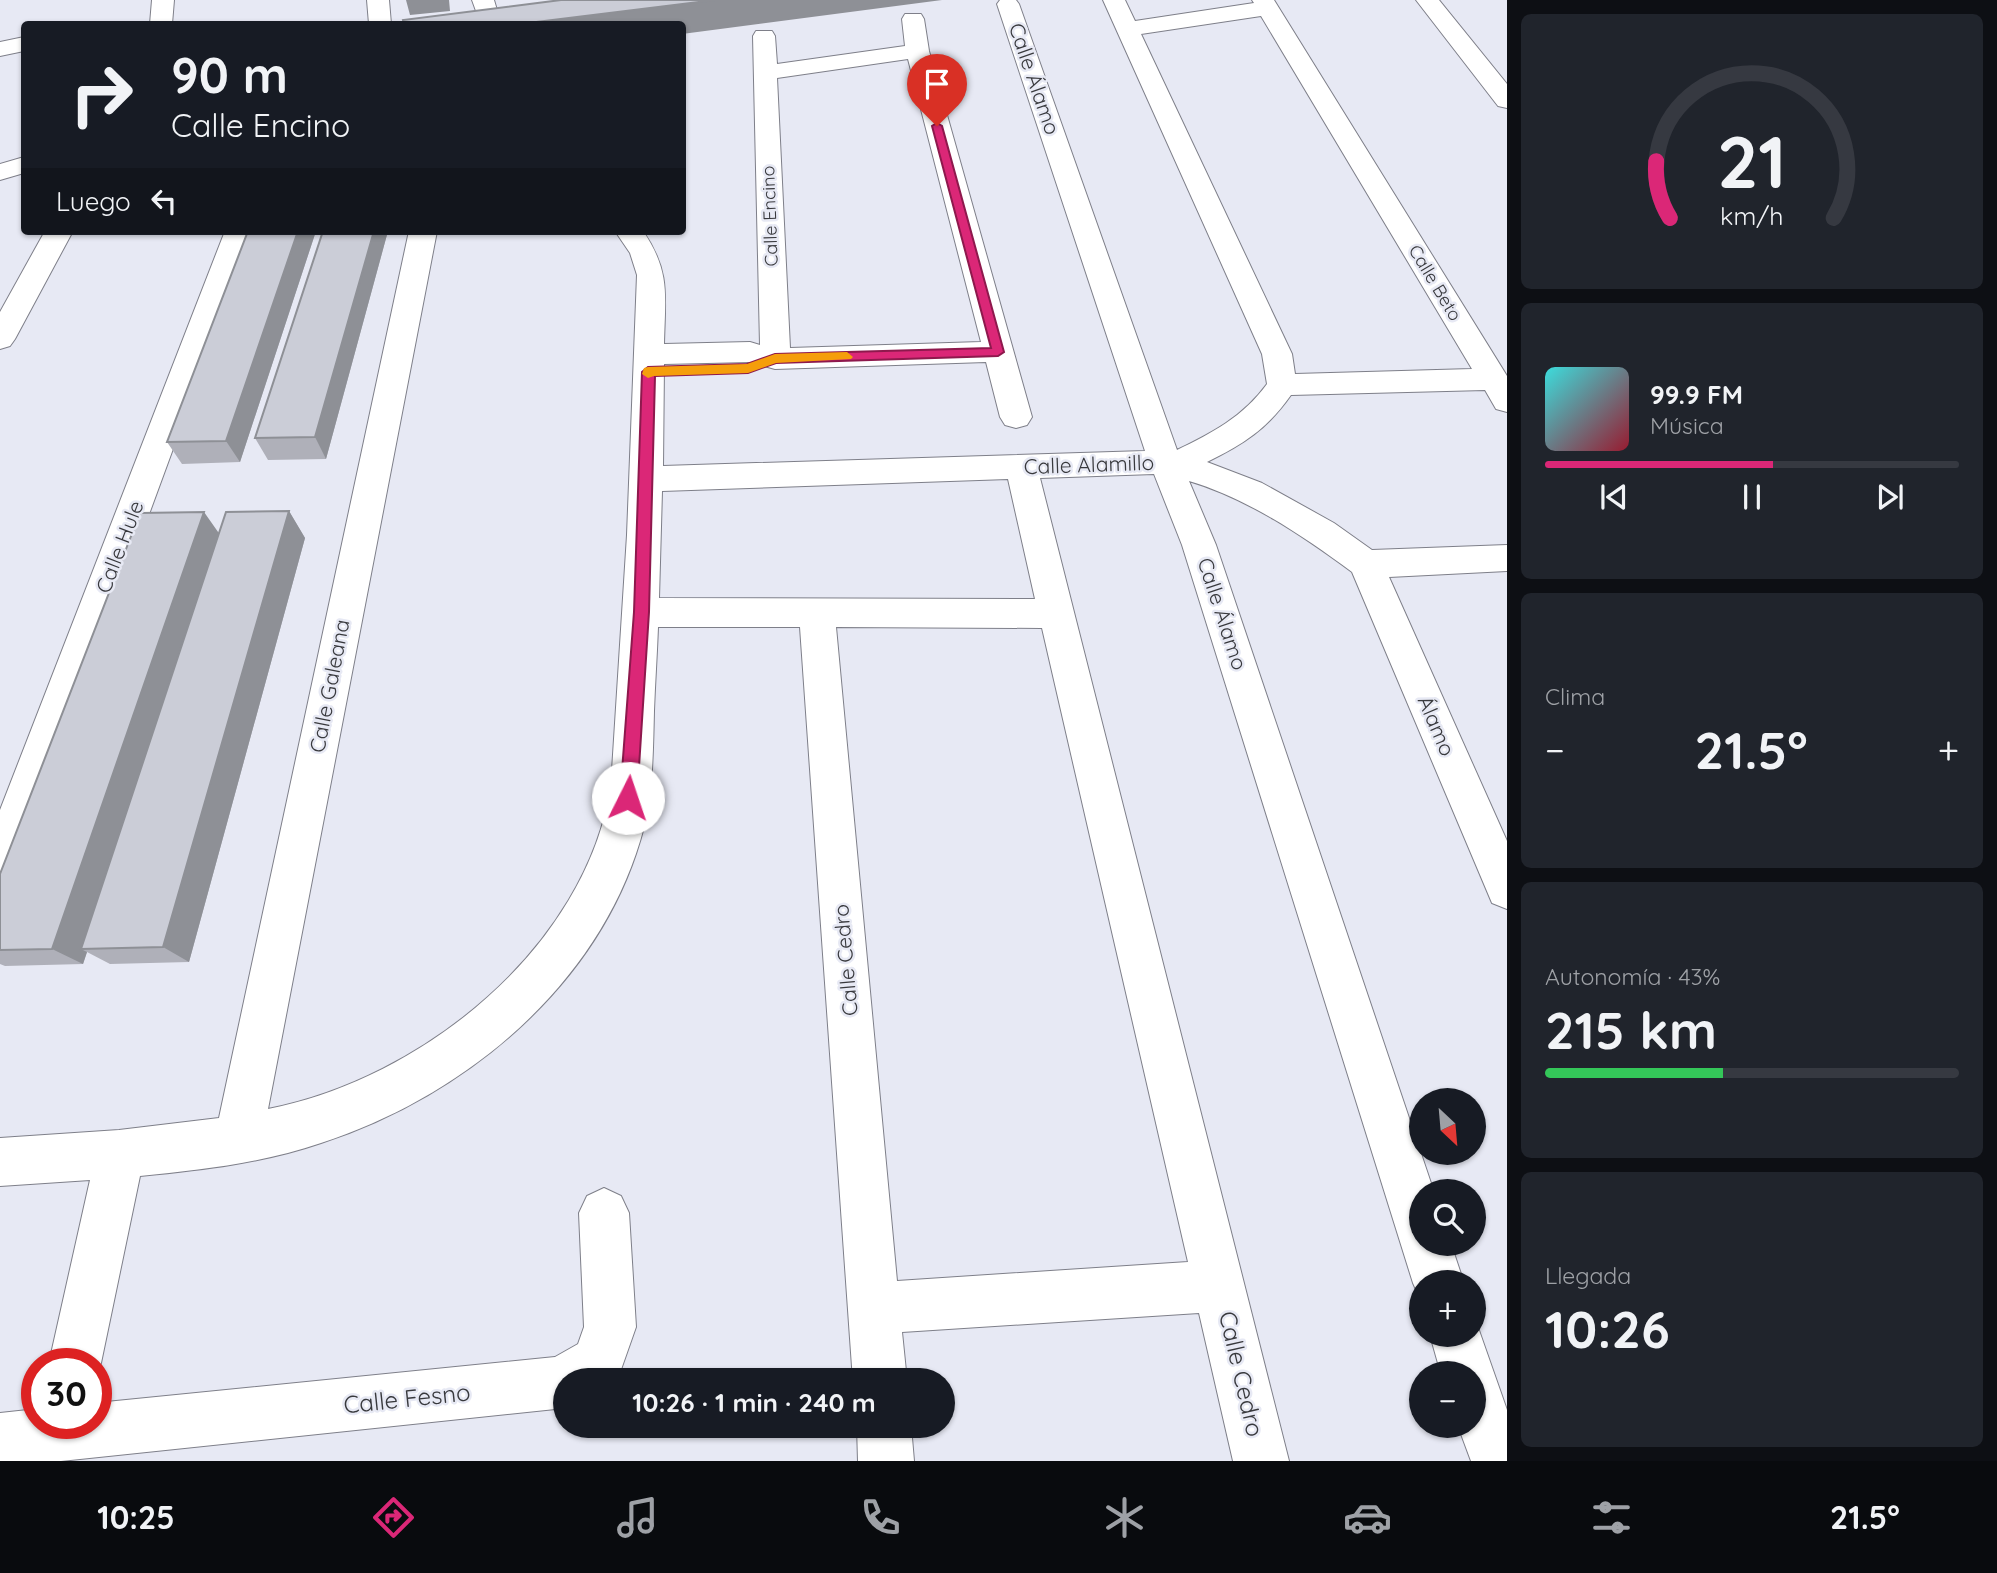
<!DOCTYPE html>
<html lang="es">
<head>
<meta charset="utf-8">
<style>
	:root { --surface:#171b24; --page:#20242c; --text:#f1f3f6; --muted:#9ea1a6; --line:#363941; --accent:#db2777 }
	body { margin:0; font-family:Quicksand,sans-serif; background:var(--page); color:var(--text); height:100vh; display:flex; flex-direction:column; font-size:26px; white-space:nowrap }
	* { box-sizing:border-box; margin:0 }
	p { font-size:23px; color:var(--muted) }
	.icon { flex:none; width:38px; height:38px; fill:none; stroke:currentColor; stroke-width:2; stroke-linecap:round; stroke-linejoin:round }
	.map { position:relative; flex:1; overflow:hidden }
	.panel { display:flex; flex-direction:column; gap:14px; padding:14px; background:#0d0f14; width:490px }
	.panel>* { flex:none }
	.guide { position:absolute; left:21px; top:21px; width:665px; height:214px; border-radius:7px; box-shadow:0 2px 5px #0004; background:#171b24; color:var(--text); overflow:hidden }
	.needle { width:46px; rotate:154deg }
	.buttons { position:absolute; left:1409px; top:1088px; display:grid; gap:14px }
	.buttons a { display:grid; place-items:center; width:77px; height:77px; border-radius:50%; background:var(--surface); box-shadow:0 2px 5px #0004; font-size:35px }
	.speed { position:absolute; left:21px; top:1348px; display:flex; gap:14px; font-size:35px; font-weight:700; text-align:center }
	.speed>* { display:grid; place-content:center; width:91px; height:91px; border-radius:50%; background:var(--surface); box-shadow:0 2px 5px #0004; line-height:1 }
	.speed .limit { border:10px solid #d22; background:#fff; color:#111 }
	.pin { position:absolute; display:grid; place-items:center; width:60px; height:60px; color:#fff; margin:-72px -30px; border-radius:50% 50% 50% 0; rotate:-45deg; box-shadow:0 0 7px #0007 }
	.pin .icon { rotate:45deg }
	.me { position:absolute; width:77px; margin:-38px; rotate:4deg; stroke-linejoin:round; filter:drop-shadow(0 0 5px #0008) }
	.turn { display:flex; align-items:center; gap:24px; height:147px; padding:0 35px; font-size:32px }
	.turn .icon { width:91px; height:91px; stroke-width:2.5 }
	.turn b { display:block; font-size:49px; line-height:60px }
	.then { display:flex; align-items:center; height:66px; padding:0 35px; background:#0003; gap:14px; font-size:26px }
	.big { font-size:52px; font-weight:800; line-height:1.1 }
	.panel .widget { flex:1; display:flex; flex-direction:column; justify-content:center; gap:10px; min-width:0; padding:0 24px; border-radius:10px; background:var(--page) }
	.panel .dial { align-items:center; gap:0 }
	.dial svg { height:182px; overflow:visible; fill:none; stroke:var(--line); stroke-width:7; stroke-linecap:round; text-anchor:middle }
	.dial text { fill:var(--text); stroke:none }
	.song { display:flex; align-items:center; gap:21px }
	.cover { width:84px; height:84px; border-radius:10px; background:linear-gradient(135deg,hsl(180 70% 55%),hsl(350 70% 35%)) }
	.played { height:7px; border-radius:4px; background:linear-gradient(90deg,var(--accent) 55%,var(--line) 55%) }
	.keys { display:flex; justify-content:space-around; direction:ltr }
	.heat { display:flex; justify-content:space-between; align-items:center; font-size:38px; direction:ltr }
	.charge { height:10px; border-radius:5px; background:linear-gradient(90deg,#34c759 43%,var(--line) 0) }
	.trip { position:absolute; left:553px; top:1368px; width:402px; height:70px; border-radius:35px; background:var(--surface); box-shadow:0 2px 5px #0004; font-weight:800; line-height:70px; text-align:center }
	.menu { display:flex; height:112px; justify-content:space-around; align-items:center; background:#090b0e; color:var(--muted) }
	.menu .icon { width:49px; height:49px }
	.menu .current { color:var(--accent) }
	.menu b { font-size:32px; color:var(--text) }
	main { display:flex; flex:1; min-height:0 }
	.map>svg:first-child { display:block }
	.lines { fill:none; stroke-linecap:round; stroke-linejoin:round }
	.minor-casing { stroke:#7e7f89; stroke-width:2 }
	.minor { fill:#fff; fill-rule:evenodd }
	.wall { fill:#afb0b9 }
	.shaded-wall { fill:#8e9096 }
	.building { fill:#cbcdd7; stroke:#8e9096; stroke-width:2 }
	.route { fill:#db2777; stroke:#8e194d; stroke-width:2 }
	.slow { fill:#f59e0b }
	.labels { text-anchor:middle; stroke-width:5; stroke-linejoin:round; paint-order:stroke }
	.far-street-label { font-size:18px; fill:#38393d; stroke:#e7e9f4 }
	.street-label { font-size:21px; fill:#38393d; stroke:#e7e9f4 }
	.near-street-label { font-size:24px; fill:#38393d; stroke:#e7e9f4 }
</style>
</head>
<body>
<main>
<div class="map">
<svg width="1507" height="1461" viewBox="0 0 1507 1461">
	<rect width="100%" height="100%" fill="#e7e9f4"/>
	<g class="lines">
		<defs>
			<path id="minor" d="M152,0H174L172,24H150Z
				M367,0H389L391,24H369Z
				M472,0H494L499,17L496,22H480Z
				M1000,0H1016L1019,4L1177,450C1212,433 1243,417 1267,384L1262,354L1103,0H1125L1135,21L1254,3L1252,0H1274L1507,376V412L1496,409L1485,390L1291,395C1267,429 1244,444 1207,462L1262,483L1334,523L1372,550L1507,545V571L1389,577L1507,841V909L1492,903L1352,572C1303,536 1249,499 1189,481L1216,545L1434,1192H1421V1244H1451L1464,1283H1421V1301L1413,1283L1182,545L1154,474L1040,478L1289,1461H1233L1199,1313L902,1332L907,1381H853L800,627H658C657,655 655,683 654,711C653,750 653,789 644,827C604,981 468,1095 321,1143C263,1163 201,1170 140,1176L101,1363L96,1376V1363H49L90,1180L0,1186V1138L119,1130L219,1118L409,231H437L268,1109C422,1079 586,948 611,786L627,535L637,275L630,253L615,231H643C671,272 665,296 664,344L750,342L760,345L753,36L756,31H772L775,36L777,64L905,46L902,19L905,14H921L924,19L929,51L1032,417L1027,425L1016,428L1005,425L1000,417L986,362L775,369L750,362L664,364L663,466L1145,451L997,4ZM1261,16L1472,369L1295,374L1292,354L1141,34ZM908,59L981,342L790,348L777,78ZM1008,479L1035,599L659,598L662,491ZM836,627L1042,628L1188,1262L897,1281Z
				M1416,0H1439L1507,84V108L1498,106Z
				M24,37V51L0,56V42Z
				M24,157V173L0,180V164Z
				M45,231H73L15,339L10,346L0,349V312Z
				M225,231H253L21,863L15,877L0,882V810Z
				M604,1188L621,1196L629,1213L636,1327L617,1381H565V1408L61,1461H0V1413L37,1409V1423H96V1403L555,1357L578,1344L584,1327L579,1213L587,1196Z
				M1474,1316L1507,1410V1461H1471L1458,1426H1474V1374H1441L1430,1335H1474Z
				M857,1426H911L914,1461H858Z"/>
		</defs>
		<use href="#minor" class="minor-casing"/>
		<use href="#minor" class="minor"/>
	</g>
	<path class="wall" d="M248,231H316L240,462L182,464L167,442Z
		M323,231H388L326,459L268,460L255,438Z
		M289,511L305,538L189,962L110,964L87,952L83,964L5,966L0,964V874L219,533Z"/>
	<path class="shaded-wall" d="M406,0H449L450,11L410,15Z
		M715,0H942L682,34V24H520Z
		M298,231H316L240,462L226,441Z
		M374,231H388L326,459L315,437Z
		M289,511L305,538L189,962L163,947Z
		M204,512L223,539L81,949L87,952L83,964L52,949Z"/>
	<path class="building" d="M561,0H715L520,24H404L403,20Z
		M248,231H298L226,441L167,442Z
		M323,231H374L315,437L255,438Z
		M289,511L163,947L81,949L226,512Z
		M204,512L52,949L0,950V874L140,513Z"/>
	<path class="route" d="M937,123L942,126L1004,352L998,356L776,363L748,373L655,376L649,612L637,798L634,803L628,805L623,803L620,798L634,612L642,372L648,367L747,364L775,354L991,348L932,126Z"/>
	<path class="slow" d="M847,352L853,357L851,359L776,363L748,373L654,376L648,378L642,374L644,368L648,367L747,364L775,354Z"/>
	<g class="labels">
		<g class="far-street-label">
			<text transform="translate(770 216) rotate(-92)" y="6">Calle Encino</text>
			<text transform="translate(1435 283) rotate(59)" y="6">Calle Beto</text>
		</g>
		<g class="street-label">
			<text transform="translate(1034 79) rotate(71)" y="7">Calle Álamo</text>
			<text transform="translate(1089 465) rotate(-2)" y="7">Calle Alamillo</text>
			<text transform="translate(120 547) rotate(-69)" y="7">Calle Hule</text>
			<text transform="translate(1222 614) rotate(72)" y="7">Calle Álamo</text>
			<text transform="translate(330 686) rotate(-79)" y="7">Calle Galeana</text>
			<text transform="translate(1436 726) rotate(67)" y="7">Álamo</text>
			<text transform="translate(846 960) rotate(-95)" y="7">Calle Cedro</text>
		</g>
		<g class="near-street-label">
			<text transform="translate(1241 1374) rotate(77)" y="8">Calle Cedro</text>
			<text transform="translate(407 1399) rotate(-6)" y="8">Calle Fesno</text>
		</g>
	</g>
</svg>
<div class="buttons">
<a><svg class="needle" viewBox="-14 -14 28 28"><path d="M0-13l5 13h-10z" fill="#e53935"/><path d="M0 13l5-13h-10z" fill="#9ea1a6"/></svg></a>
<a><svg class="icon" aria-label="search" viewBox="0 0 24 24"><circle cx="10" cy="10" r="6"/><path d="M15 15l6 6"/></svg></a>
<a>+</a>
<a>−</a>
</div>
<div class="speed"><div class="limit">30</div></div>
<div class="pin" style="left:937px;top:126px;background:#d93025"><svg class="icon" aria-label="arrive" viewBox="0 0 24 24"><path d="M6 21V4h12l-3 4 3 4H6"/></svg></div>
<svg class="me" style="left:628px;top:798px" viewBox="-20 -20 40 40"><circle r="19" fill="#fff"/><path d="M0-13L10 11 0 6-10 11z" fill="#db2777"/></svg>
<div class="trip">10:26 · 1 min · 240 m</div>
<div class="guide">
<div class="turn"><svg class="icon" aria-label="right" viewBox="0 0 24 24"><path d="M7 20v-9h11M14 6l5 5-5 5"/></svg><div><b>90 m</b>Calle Encino</div></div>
<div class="then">Luego<svg class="icon" aria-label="left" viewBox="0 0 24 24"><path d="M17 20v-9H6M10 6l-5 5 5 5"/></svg></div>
</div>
</div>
<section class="panel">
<div class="widget dial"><svg viewBox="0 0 100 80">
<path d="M14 69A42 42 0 1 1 86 69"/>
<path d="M14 69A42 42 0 0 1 8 44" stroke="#db2777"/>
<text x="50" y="56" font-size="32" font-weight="700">21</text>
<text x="50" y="72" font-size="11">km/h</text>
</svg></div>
<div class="widget">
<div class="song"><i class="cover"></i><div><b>99.9 FM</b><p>Música</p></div></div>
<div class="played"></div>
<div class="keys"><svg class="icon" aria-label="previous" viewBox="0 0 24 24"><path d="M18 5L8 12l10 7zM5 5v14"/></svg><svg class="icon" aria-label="pause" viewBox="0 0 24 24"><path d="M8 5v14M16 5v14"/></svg><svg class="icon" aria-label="next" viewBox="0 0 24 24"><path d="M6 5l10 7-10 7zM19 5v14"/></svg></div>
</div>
<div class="widget"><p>Clima</p>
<div class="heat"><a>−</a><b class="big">21.5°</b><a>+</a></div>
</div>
<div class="widget"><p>Autonomía · 43%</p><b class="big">215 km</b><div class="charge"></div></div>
<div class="widget"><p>Llegada</p><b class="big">10:26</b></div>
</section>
</main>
<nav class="menu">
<b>10:25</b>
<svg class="icon current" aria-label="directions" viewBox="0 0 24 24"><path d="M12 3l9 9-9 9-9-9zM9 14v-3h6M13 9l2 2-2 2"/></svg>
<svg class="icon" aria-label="music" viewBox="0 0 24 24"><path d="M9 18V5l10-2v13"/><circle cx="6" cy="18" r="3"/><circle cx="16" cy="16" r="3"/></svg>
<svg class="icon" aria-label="phone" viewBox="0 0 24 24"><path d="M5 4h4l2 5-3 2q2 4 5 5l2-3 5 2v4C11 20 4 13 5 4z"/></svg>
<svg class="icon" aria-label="climate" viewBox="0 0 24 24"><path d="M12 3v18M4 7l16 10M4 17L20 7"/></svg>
<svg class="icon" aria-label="car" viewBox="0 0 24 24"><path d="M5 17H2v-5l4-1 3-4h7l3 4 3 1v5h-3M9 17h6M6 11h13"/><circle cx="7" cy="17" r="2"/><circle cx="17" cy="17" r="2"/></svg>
<svg class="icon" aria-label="filters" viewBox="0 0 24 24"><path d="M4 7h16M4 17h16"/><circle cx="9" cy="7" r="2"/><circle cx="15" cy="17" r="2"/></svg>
<b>21.5°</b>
</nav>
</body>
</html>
